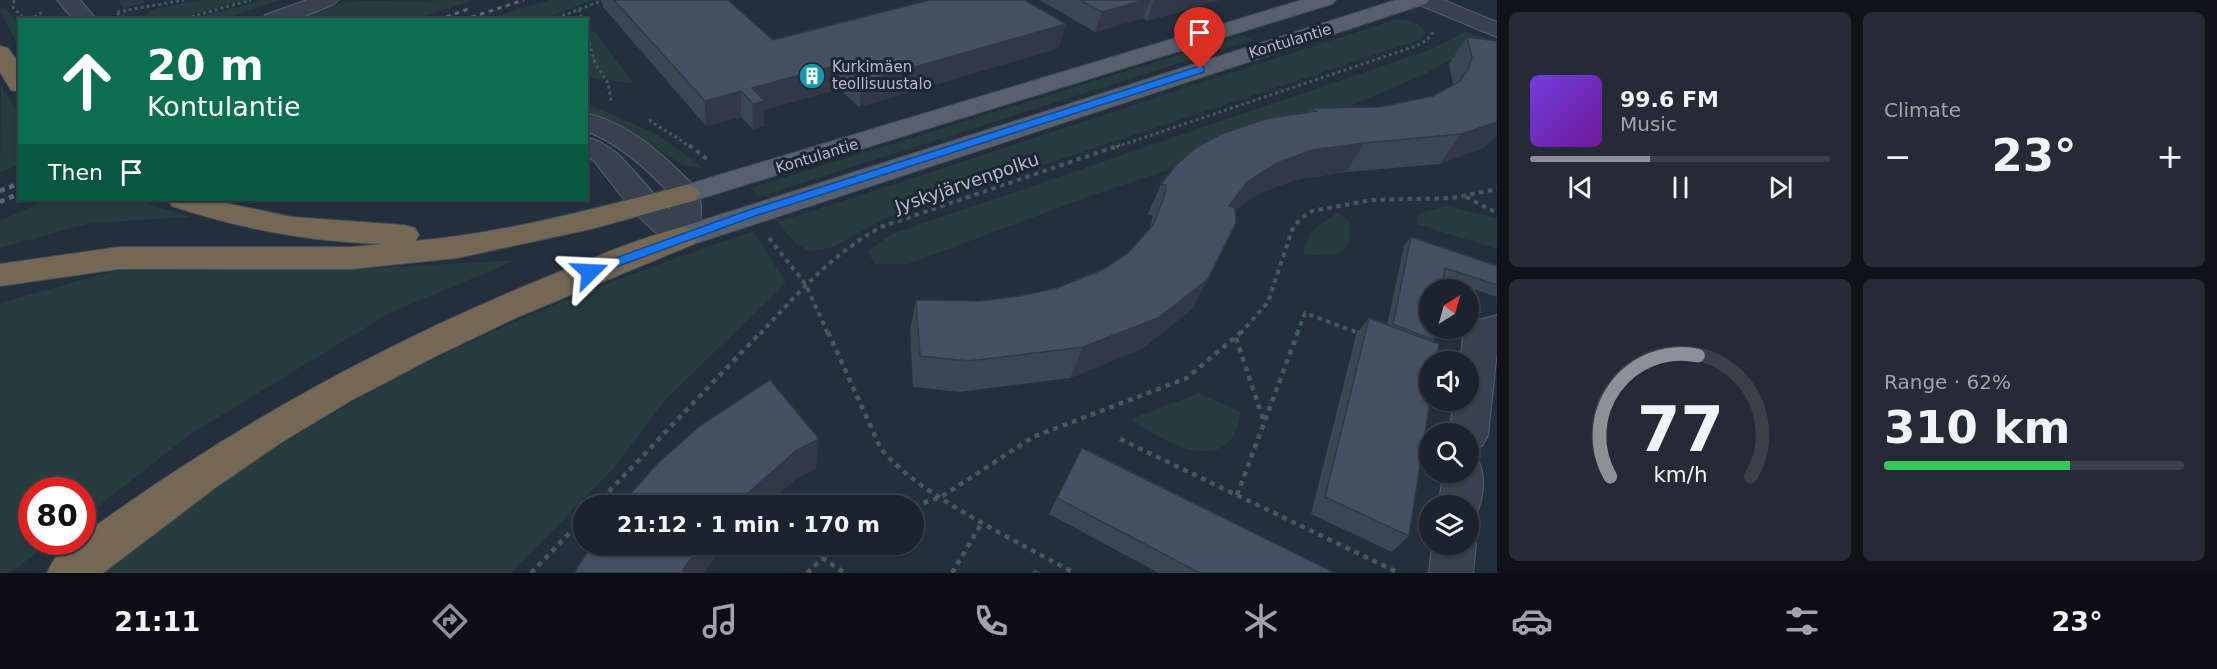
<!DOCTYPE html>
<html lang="en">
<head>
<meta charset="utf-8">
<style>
	:root { --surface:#1b232e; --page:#242b36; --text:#f1f3f6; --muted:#a0a4aa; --line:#39404a; --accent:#8c9099 }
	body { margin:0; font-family:"DejaVu Sans",sans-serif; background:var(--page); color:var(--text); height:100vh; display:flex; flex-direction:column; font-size:22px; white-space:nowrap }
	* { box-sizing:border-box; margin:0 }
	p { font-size:20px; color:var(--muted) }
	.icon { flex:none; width:33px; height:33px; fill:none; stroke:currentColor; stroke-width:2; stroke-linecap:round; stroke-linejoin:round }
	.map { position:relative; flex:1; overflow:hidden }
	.drawer { display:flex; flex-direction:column; gap:12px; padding:12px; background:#0f1319; width:720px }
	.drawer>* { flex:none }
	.hud { position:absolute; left:18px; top:18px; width:570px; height:183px; border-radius:0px; box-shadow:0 2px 4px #0004,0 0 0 2px var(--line); background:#0b6e4f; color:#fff; overflow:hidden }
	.needle { width:39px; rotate:37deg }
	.buttons { position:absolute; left:1419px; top:279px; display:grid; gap:12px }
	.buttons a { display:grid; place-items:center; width:60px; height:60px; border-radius:50%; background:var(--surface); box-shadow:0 2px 4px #0004,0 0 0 2px var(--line); font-size:30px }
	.speed { position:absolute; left:18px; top:477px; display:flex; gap:12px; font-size:30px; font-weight:700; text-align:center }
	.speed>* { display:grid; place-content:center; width:78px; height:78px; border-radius:50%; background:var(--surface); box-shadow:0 2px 4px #0004,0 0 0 2px var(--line); line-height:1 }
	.speed .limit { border:9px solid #d22; background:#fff; color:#111 }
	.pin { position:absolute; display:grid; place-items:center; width:51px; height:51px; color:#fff; margin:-62px -26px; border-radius:50% 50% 50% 0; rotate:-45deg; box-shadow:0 0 6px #0007 }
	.pin .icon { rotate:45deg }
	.me { position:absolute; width:66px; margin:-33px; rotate:69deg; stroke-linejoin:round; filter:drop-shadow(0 0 4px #0008) }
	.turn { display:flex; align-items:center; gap:21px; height:126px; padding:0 30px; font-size:27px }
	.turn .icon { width:78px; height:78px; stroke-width:2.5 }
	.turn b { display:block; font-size:42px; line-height:51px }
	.then { display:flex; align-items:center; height:57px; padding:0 30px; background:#0003; gap:12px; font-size:22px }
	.big { font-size:45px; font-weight:700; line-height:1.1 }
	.drawer .tile { flex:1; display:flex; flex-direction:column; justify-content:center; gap:9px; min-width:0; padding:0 21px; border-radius:9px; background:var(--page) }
	.drawer .dial { align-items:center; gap:0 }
	.dial svg { height:156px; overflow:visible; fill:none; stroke:var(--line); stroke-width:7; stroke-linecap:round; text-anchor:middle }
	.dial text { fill:var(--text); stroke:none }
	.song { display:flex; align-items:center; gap:18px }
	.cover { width:72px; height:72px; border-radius:9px; background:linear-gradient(135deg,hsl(260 70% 55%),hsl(280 70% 35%)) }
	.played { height:6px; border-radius:3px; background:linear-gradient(90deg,var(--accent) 40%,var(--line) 40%) }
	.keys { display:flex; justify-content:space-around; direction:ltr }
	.heat { display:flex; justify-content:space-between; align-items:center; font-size:33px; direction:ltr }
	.charge { height:9px; border-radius:4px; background:linear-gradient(90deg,#34c759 62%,var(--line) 0) }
	.drawer .tiles { flex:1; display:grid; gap:12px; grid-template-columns:repeat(2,1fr) }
	.trip { position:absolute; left:573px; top:495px; width:351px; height:60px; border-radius:30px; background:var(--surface); box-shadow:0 2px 4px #0004,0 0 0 2px var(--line); font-weight:700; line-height:60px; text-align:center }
	.menu { display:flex; height:96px; justify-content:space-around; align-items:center; background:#0b0e12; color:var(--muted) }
	.menu .icon { width:42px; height:42px }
	.menu .active { color:var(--accent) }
	.menu b { font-size:27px; color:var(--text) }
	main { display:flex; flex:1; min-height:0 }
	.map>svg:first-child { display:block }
	.green { fill:#263c3f }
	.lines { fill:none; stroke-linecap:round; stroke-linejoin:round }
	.minor-casing { stroke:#565f6c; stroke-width:2 }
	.major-casing { stroke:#414a57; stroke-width:2 }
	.highway-casing { stroke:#434c59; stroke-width:2 }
	.path-far2 { stroke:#44595c; stroke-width:3; stroke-dasharray:3 3; stroke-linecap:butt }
	.path-far1 { stroke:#44595c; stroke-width:4; stroke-dasharray:4.5 4.5; stroke-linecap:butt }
	.path { stroke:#44595c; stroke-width:4.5; stroke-dasharray:5 5; stroke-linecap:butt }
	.minor { fill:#38414e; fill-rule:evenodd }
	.major { fill:#56606e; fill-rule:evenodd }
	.highway { fill:#746855; fill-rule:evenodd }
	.rail-far1 { stroke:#5a6575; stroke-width:3; stroke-dasharray:4.5 4.5; stroke-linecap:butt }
	.rail { stroke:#5a6575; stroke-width:4.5; stroke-dasharray:5 5; stroke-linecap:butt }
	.wall { fill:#3b4654 }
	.shaded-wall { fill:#303945 }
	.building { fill:#455162; stroke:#303945; stroke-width:1.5 }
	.route { fill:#1a73e8; stroke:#114b97; stroke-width:1.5 }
	.labels { text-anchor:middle; stroke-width:6; stroke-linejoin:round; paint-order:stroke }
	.far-street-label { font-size:15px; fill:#b4bcc9; stroke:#1d2633 }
	.far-poi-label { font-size:15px; fill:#b4bcc9; stroke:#1d2633; text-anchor:start }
	.street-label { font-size:18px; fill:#b4bcc9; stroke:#1d2633 }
</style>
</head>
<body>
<main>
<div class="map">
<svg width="1497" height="573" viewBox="0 0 1497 573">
	<rect width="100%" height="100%" fill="#242f3e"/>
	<path class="green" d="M201,0H246L175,19H146L143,17L154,9Z
		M262,0H279L226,19H193Z
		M348,0L361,1L474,0L415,19L295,20Z
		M549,0H594L542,19H487Z
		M2,8H5L19,23V47L0,11Z
		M1396,19C1408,20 1420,21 1425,33L1422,39L912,209L882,220L831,248L808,251L794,242L778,222Z
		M587,30L595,32L634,84L587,77Z
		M1465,32L1497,42L1457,56L1427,73L1306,125L1101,192L908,264H874L868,251L892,234L1432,49Z
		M1242,35L1252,40L758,197L751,188Z
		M1,85L19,114L20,165L0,172Z
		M588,104L658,135L703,168L682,165L634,132L587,113Z
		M47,200H136L191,217L90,223L0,248V221Z
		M1446,206L1497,218V249L1417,224V218L1420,213Z
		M1337,212L1349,221C1355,259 1332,257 1303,254L1310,233Z
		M753,231L786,283L664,401L612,470L511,573H104C141,544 177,512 216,486C338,404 474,334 612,282C658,264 706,248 753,231Z
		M516,260L388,314L191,434L83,518L82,490H32V542H51L10,573H0V303L113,271L364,269Z
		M1199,393L1240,412C1233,481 1163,443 1131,419Z"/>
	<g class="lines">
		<defs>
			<path id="minor" d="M57,0H80L97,20H74Z
				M307,0H338L334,4L295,20H262L265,15Z
				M1413,0H1443L1497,22V37L1417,4Z
				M586,113C631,124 665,156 696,188C704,200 702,232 694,244C686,246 679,248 671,243C640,225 617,189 594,161L586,156V137C624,146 642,187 670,210L671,195C647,169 620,144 586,131Z
				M1497,315V351L1488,435L1482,446L1468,451V434H1449L1454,400H1468V362H1460L1463,337L1472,322Z
				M1468,456L1478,460C1487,478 1483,501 1474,519L1468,521V506H1438L1444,472H1468Z
				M1468,530L1476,544L1473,573H1429L1432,544H1468Z"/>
			<path id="major" d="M1302,0H1336L1332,4L696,200L686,203L676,200L671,194L676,188Z
				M1396,0H1429L1425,4L694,244L683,247L672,244L668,237L672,230Z"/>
			<path id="highway" d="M0,46L8,48L20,65V92L11,90L0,72Z
				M686,185L696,188L701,194L696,200L591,229L457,258L351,269H119L0,286V264L119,247H351L384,244C310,242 241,229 172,206L168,200H211L292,217L404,225L415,228L419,235L415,241C507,233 597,208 686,185Z
				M683,227L694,230L698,237L694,244L520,316L436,356L352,400L282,442L215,488L103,573H47C53,559 65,542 82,542V536C220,434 368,352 525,286C577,265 629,241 683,227Z"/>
		</defs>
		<use href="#minor" class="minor-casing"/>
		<use href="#major" class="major-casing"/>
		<use href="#highway" class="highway-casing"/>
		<path class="path-far2" d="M14,0L13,7L25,20
			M579,9L582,20
			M117,12L184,0
			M117,13L128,20
			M29,20L41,13L40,10
			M180,20L251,0
			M551,20L604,0
			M586,31L595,63L608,83L611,101
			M649,120L691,147
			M1116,147L1416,46L1427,40L1435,30"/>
		<path class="path-far1" d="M689,145L707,159
			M1466,197L1497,213
			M769,238L806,285L828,334
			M760,334C797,294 833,253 881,227L1120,145
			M1240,334L1268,302L1292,230L1300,219L1312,211L1372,200L1452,198L1497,189
			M1297,334L1305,313L1361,334"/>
		<path class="path" d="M828,332L880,447C912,492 1023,544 1074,573
			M1357,332L1362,334
			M1236,338L1264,422
			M1120,439L1399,573
			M1237,495L1298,332
			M595,506L761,332
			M914,506L941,497L1033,437L1187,378L1241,332
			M822,558L845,573
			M531,573L584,518
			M807,573L838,544
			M952,573L983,521"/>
		<use href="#minor" class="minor"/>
		<use href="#major" class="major"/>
		<use href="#highway" class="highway"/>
		<path class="rail-far1" d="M438,20L471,8
			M463,20L524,0"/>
		<path class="rail" d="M0,191L20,183
			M0,202L20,193"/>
	</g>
	<path class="wall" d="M602,0H728L773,40L1059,48L859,107L839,89L764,110V126L753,129L741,117L706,126L603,7Z
		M1040,0H1219L1147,21L1143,18L1095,32Z
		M1467,37L1494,41L1485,147L1440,164L1346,172L1295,180L1260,193L1235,210L1192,309L1142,349L1070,378L959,392L913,387L910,330L916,300L979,301L1020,296L1057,288L1104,269L1128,253L1150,228L1153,216L1148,214L1161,184L1308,113L1310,108L1380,107L1433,96L1453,85L1449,64Z
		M1411,237L1497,266V297L1444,279L1434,340L1433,341L1409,536L1392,552L1311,514L1356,335L1369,318L1387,325L1404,246Z
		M1082,448L1335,573H1159L1049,514Z"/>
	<path class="shaded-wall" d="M119,0H143L145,3L123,8Z
		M1145,0H1150L1143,18L1095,32L1102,12Z
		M1157,0H1219L1147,21L1154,1Z
		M1066,24L1059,48L859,107L862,82Z
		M841,64L839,89L764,110V126L753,129L752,88Z
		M741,91V117L706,126L705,101Z
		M1497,122V136L1485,147L1440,164L1461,134Z
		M1364,143L1346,172L1295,180L1260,193L1231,213L1229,206L1247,182L1277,163L1312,150Z
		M1208,279L1192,309L1142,349L1070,378L1083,347Z
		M819,439L816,469L795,480L766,506H733L797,450Z
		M702,544H725L704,573H682L684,568Z"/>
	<path class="building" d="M614,0H728L773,40L930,0H1025L1066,24L862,82L841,64L752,88L765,101L753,104L741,91L705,101Z
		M1080,0H1145L1102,12Z
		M1467,37L1497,41V122L1461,134L1364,143L1312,150L1277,163L1247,182L1229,206L1235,208L1236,223L1208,279L1158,318L1083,347L968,361L920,356L916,300L979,301L1020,296L1057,288L1104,269L1128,253L1153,225L1165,194L1166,185L1161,184L1177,164L1197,147L1221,134L1265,119L1316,111L1310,108L1380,107L1433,96L1459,82L1468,70L1472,57Z
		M1411,237L1497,266V285L1445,268L1442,290H1430V328H1436L1434,340L1393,324Z
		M1369,318L1439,344L1436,362H1430V400L1409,536L1325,497Z
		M770,380L819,439L797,450L733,506H620L658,463L701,425Z
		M1082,448L1335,573H1200L1057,498Z
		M593,544H702L684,568L682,573H575L579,565Z
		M1034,569L1041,573H1032Z"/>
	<path class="route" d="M1200,66L1204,67V72L755,216L594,275L590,277L583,272L585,269L746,211Z"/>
	<defs>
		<symbol id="building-disc" viewBox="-11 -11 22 22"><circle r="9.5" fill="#0f9aa8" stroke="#1d2633"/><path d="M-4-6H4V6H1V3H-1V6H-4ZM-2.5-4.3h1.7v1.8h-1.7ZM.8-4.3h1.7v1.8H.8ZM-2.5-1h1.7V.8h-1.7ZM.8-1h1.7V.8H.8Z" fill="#fff"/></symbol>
	</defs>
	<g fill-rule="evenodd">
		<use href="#building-disc" x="797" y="61" width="30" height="30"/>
	</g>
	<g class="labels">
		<g class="far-street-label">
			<text transform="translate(1290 41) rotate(-17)" y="5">Kontulantie</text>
			<text transform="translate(817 156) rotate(-17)" y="5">Kontulantie</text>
		</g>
		<g class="far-poi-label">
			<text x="832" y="72">Kurkimäen<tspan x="832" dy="17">teollisuustalo</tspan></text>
		</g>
		<g class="street-label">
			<text transform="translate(967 183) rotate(-19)" y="6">Jyskyjärvenpolku</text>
		</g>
	</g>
</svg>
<div class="buttons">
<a><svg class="needle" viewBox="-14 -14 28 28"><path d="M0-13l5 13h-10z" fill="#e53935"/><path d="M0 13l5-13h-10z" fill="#a0a4aa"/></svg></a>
<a><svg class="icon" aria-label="sound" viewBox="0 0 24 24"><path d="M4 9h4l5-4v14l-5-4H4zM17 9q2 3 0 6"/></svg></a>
<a><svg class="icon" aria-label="search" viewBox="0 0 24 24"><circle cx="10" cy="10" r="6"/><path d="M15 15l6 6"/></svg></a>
<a><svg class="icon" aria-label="layers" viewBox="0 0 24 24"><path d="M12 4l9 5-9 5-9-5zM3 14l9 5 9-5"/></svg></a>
</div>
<div class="speed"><div class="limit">80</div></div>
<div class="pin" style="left:1200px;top:69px;background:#d93025"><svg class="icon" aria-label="arrive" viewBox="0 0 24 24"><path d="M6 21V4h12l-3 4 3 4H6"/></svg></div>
<svg class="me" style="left:590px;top:272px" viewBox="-20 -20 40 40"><path d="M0-17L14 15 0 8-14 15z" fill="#1a73e8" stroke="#fff" stroke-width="4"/></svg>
<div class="trip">21:12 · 1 min · 170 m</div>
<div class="hud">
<div class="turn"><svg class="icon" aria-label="ahead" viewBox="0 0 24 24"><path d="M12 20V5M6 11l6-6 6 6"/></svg><div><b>20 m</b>Kontulantie</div></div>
<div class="then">Then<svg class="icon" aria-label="arrive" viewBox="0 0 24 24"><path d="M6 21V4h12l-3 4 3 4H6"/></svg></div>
</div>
</div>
<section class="drawer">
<div class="tiles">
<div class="tile">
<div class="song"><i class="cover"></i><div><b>99.6 FM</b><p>Music</p></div></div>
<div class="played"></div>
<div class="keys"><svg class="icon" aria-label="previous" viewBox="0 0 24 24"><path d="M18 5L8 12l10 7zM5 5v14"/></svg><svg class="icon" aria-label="pause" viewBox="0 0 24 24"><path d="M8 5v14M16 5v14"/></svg><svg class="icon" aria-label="next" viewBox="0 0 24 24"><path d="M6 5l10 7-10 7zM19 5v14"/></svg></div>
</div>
<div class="tile"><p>Climate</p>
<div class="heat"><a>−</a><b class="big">23°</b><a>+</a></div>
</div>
<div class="tile dial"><svg viewBox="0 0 100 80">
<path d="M14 69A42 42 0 1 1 86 69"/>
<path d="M14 69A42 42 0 0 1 59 7" stroke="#8c9099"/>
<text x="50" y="56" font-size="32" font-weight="700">77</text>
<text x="50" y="72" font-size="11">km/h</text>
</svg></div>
<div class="tile"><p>Range · 62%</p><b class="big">310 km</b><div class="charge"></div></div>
</div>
</section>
</main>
<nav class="menu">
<b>21:11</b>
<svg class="icon active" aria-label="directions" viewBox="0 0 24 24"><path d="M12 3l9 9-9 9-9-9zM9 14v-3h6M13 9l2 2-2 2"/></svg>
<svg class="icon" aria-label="music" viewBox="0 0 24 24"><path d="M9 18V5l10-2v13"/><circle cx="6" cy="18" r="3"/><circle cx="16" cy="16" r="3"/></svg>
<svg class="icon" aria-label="phone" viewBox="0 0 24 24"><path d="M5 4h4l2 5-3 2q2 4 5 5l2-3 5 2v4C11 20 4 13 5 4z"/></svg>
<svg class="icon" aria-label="climate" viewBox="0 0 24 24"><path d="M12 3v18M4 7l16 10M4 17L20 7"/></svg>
<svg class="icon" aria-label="car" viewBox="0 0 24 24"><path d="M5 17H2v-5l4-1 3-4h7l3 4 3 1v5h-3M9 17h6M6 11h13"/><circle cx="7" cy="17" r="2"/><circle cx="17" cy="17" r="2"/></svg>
<svg class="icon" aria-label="filters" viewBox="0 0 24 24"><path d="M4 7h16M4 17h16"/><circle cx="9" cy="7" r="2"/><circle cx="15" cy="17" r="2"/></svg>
<b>23°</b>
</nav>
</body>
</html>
